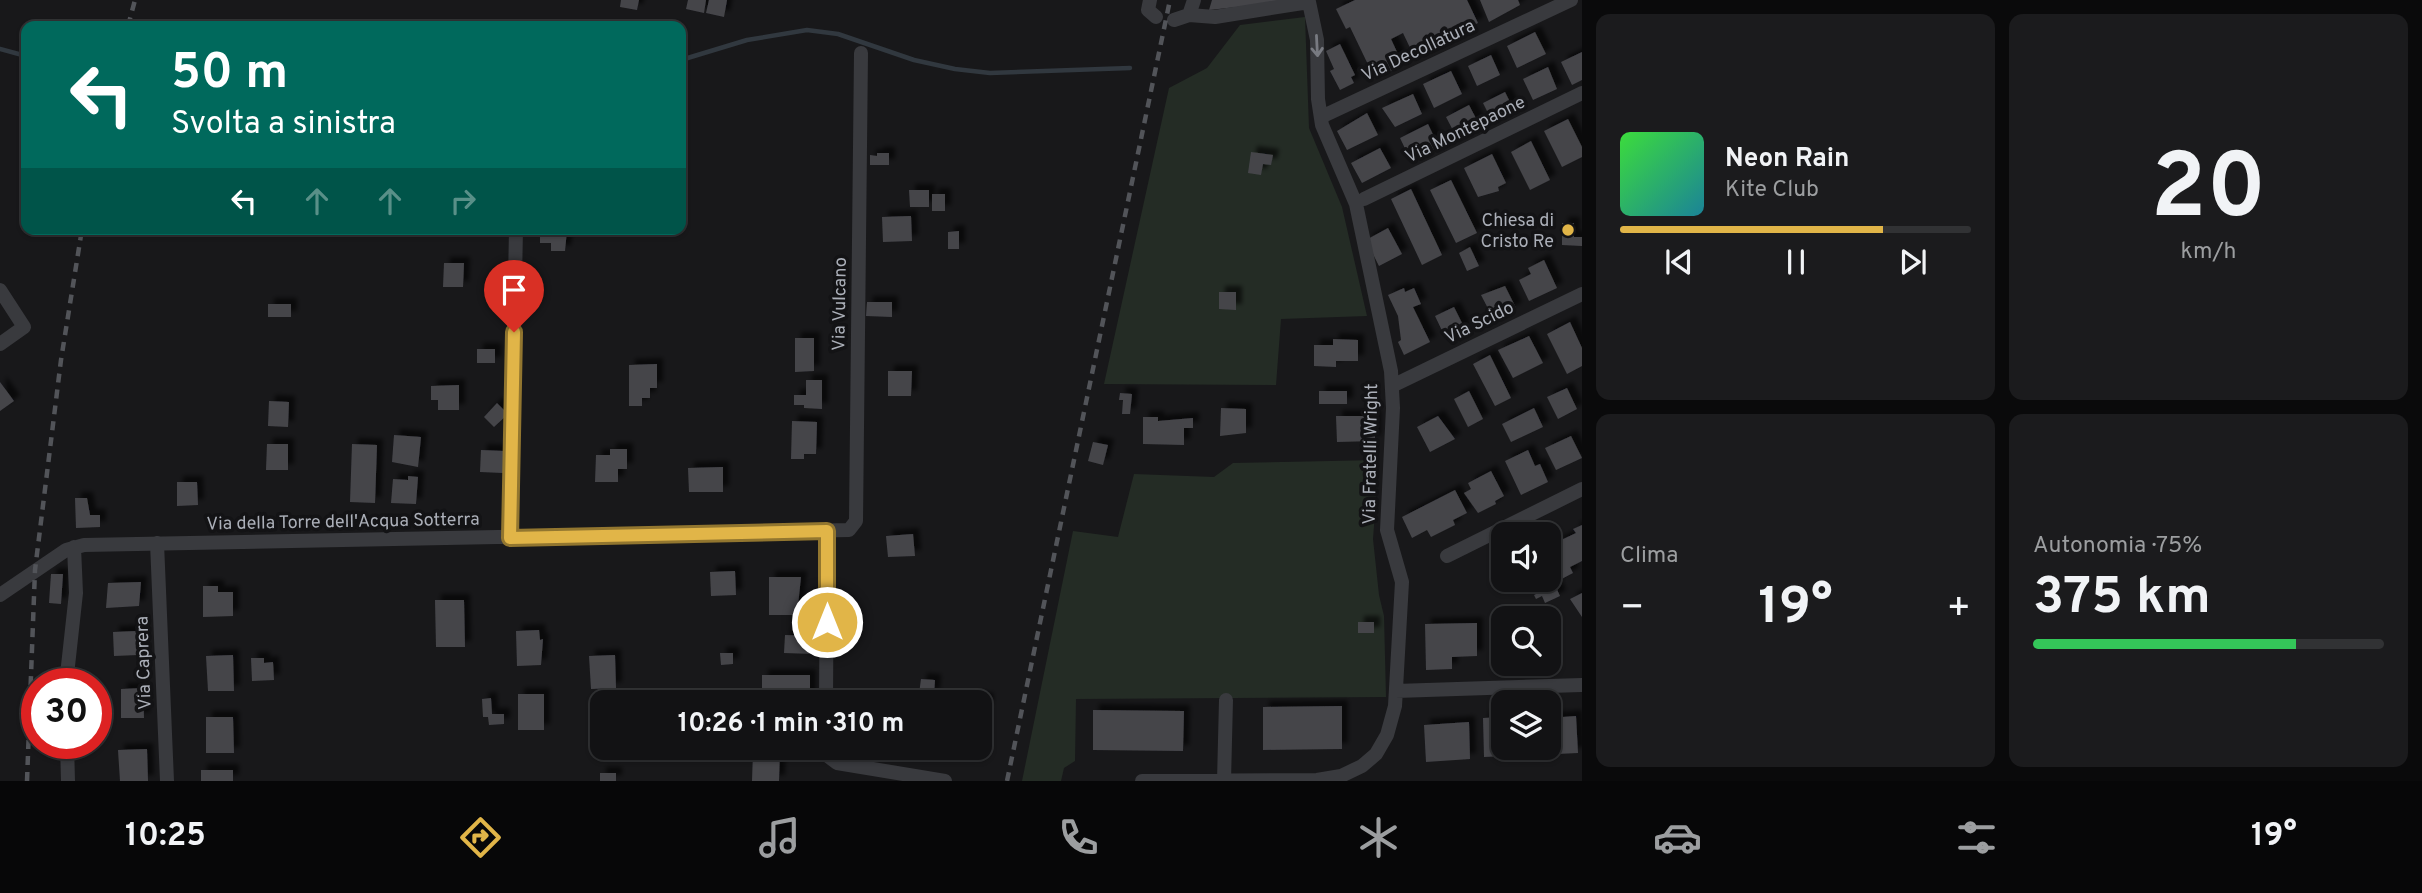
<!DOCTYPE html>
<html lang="it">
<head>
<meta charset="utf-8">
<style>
	:root { --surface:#121214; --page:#1b1b1d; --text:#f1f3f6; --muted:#9c9ea0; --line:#313234; --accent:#e1b548 }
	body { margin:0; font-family:Overpass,sans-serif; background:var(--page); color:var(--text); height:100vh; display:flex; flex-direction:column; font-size:26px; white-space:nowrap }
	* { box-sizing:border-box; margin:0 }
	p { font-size:23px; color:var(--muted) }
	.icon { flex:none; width:38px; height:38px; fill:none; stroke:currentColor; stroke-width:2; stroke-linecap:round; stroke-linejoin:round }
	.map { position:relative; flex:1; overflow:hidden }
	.side { display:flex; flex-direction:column; gap:14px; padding:14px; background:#0a0a0b; width:840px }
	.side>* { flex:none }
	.guide { position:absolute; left:21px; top:21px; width:665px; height:214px; border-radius:14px; box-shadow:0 2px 5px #0004,0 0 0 2px var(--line); background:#00695c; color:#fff; overflow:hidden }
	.controls { position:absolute; left:1491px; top:522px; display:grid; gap:14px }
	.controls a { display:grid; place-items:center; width:70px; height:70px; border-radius:14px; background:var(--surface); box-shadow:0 2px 5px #0004,0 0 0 2px var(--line); font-size:35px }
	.speed { position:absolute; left:21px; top:668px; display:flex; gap:14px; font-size:35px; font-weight:700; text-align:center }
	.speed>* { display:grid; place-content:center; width:91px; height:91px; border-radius:50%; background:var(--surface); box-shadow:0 2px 5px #0004,0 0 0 2px var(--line); line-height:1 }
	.speed .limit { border:10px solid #d22; background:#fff; color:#111 }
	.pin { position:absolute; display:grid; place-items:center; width:60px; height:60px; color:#fff; margin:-72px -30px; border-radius:50% 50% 50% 0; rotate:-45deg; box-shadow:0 0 7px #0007 }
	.pin .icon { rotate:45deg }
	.me { position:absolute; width:77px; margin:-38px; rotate:0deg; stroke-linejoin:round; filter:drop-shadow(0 0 5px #0008) }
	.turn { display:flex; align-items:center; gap:24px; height:147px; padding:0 35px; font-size:32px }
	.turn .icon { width:91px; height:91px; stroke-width:2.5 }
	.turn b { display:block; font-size:49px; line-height:60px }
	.lanes { display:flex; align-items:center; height:66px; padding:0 35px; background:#0003; justify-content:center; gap:35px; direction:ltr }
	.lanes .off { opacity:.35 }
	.big { font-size:52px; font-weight:700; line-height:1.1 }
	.side .card { flex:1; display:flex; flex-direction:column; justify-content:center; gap:10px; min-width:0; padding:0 24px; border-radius:14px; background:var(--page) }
	.side .dial { align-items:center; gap:0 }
	.dial b { font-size:91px; line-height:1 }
	.song { display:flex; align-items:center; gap:21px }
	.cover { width:84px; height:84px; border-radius:10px; background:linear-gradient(135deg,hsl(120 70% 55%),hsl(190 70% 35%)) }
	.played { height:7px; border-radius:4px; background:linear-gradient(90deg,var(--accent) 75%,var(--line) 75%) }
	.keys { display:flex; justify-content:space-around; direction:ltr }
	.heat { display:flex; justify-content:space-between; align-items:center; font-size:38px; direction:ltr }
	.charge { height:10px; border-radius:5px; background:linear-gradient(90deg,#34c759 75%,var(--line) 0) }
	.side .tiles { flex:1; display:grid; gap:14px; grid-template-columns:repeat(2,1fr) }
	.trip { position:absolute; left:590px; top:690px; width:402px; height:70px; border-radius:14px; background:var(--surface); box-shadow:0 2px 5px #0004,0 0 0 2px var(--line); font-weight:700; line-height:70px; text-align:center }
	.tabs { display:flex; height:112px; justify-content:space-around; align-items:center; background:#070708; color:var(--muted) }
	.tabs .icon { width:49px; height:49px }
	.tabs .on { color:var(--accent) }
	.tabs b { font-size:32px; color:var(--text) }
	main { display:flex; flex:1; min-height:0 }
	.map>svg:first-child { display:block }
	.green { fill:#242c25 }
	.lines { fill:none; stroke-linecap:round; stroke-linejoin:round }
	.stream { stroke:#31383f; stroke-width:4.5 }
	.building { fill:#45454a; filter:url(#shadow) }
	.minor { stroke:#393a3e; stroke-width:14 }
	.rail { stroke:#525459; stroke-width:4.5; stroke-dasharray:9 7; stroke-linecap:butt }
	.oneway { stroke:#787a81 }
	.route-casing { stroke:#92762f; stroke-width:18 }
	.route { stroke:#e1b548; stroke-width:12 }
	.poi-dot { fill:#e1b548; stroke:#131315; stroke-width:2.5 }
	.labels { text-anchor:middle; stroke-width:7; stroke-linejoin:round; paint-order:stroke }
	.street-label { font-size:18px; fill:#abafb8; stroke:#131315 }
	.poi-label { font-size:18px; fill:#abafb8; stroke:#131315; text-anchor:end }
</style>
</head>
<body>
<main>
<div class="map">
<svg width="1582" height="781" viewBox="0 0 1582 781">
	<defs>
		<filter id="shadow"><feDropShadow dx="6" dy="-6" stdDeviation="2" flood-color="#0009"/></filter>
	</defs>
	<rect width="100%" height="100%" fill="#18181a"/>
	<path class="green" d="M1305,17L1309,128L1342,207L1367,316L1281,319L1276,385L1104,384L1169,88L1207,68L1240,25Z
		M1379,460L1373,539L1379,595L1384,616L1386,697L1076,699L1075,761L1064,768L1061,781H1022L1073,531L1118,537L1134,474L1214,477L1233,463Z"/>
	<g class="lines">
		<path class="stream" d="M0,49L26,56
			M681,60L747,40L807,30L838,34L914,60L955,69L990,73L1130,68"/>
	</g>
	<path class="building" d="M621,0H639L637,10L620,7Z
		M688,0H706L704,13L686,9Z
		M709,0H727L724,17L706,13Z
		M1212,0H1282V2L1209,10Z
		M1355,0H1467L1478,23L1413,54L1403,33L1391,39L1403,65L1375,79L1350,27L1346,29L1336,9Z
		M1480,0H1518L1520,5L1489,22Z
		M1535,32L1546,54L1517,68L1507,46Z
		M1340,44L1355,75L1351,77L1354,83L1340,90L1330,71L1334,69L1326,51Z
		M1582,52V80L1572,85L1561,62Z
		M1491,55L1500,75L1477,86L1468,66Z
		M1548,67L1557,89L1533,100L1523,79Z
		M1451,71L1462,94L1434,108L1423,84Z
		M1505,92L1514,110L1492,121L1483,103Z
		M1413,94L1422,114L1395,127L1382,108Z
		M1469,105L1480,126L1457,138L1446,117Z
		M1367,113L1378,135L1347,150L1337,131Z
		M1568,119L1582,147V157L1562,167L1544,131Z
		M1428,124L1439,147L1411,161L1400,138Z
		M1531,141L1550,180L1530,190L1511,152Z
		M1380,148L1391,168L1362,183L1351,163Z
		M1251,152L1273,155L1271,165L1263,164L1261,175L1248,173Z
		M877,153H889V165H870V155L877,156Z
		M1492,154L1506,183L1498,187L1499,191L1478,197L1464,168Z
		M1451,180L1477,233L1456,243L1430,190Z
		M1411,189L1442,255L1422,265L1391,199Z
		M909,190H929V207H910Z
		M932,194H945V211H932Z
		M911,216L912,241L883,242L882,217Z
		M1562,223H1574V237H1582V246L1562,245Z
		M1388,228L1402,254L1379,266L1366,240Z
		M547,229L567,230L565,251H551V243H540V236L547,235Z
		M959,231V249H948V232Z
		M1470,247L1479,266L1467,271L1459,253Z
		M1544,260L1557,288L1529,301L1519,280L1531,274L1528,268Z
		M444,263H464L463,287H443Z
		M1505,286L1516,308L1494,320L1481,295Z
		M1404,288L1405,292L1414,288L1421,304L1413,307L1430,342L1404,355L1398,342L1401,340L1398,316L1388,295Z
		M1219,292H1236V310L1219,309Z
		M867,302H892V317L866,316Z
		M268,304H291V317H268Z
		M1454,307L1465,329L1446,339L1435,316Z
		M1570,322L1582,348V366L1567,374L1547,334Z
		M1529,336L1543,363L1513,378L1498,350Z
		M795,338H814V371L795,372Z
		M1333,339L1358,340V361H1336V367L1314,366V345H1333Z
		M477,349H495V363H477Z
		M1490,355L1511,398L1495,406L1473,364Z
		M657,364V388H650V398H642V406H629V365Z
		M888,371H912L911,396H888Z
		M806,380H822V409L804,408V405H794V395H806Z
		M0,382L14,401L0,411Z
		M459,385V410H438V400H431V386Z
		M1567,388L1577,409L1558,419L1547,397Z
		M1319,391H1347V404H1319Z
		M1469,391L1483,419L1468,427L1454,399Z
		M1120,393L1132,394L1130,414H1122L1123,400H1119Z
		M269,401L289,402L288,427L268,426Z
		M497,403L508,414L494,427L484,417Z
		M1221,408L1246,409V433L1220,436Z
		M1534,408L1543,427L1511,442L1502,424Z
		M1336,416H1375V441L1337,442Z
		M1438,416L1455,439L1430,452L1417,427Z
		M1143,417H1158V421L1193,418V428H1184V445L1143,444Z
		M792,421L817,422L816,454H804V459H791Z
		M394,435L421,437L418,467L392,462Z
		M1571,436L1582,458L1556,470L1545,448Z
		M1093,442L1108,445L1103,465L1088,461Z
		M267,444H288V470H266Z
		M352,444L377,445L375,503L350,502Z
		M610,449H627V469H618V482H595L596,455H610Z
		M481,450L504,451L503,473L480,472Z
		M1528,450L1535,466L1540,464L1548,482L1521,495L1505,461Z
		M723,467V492H689L688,468Z
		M1491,471L1504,496L1495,501L1496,504L1478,513L1464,493L1471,489L1468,483Z
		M408,476L418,477L416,504L391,503L393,479L408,480Z
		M177,482H197L198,505L177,506Z
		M1455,490L1467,513L1453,520L1455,525L1431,537L1427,530L1412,538L1402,517Z
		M75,498H87L90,515H100V527L76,528Z
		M1582,525V561L1570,567L1573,573L1554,583L1560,596L1545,603L1542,596L1536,599L1534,595L1540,592L1539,588L1549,583V553L1559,548L1557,542L1576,533L1573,529Z
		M913,534L915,556L888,557L886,536Z
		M1503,551V579L1498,576L1489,558Z
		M735,571L736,595L711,596L710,572Z
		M51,574H63L61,604L49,603Z
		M769,577H801L797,615H769Z
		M141,582L139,606L106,608L108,583Z
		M203,586H218V592H233V616L203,617Z
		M1582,593V617L1570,599Z
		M435,600H464L465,647H436Z
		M1358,622H1374V633H1358Z
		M1489,622H1503V654L1490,655Z
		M1477,623V656L1452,657V669L1426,670L1425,624Z
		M539,630L540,640L543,639L541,665L517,666L516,631Z
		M137,631L138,655L114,656L113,632Z
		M785,635L815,636L814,654L784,653Z
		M720,653H733V664L721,665Z
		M233,655L234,691H208L206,656Z
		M615,655L616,688L591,689L589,656Z
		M251,658H264V663L273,662L274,680L252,681Z
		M762,675H810V702H762Z
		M921,679L935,680L934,695L919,694Z
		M143,688L144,718H121V689Z
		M518,694H544V730H518Z
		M970,697L988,699L986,711L980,710V702H970Z
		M491,698L492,714H504V724L489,725L488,717H483L482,699Z
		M1342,706V749L1263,750V707Z
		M1093,710L1184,711L1183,751L1093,750Z
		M1576,716L1578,753L1536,755V747H1549V718Z
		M206,717H233L234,753H206Z
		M1503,717V747H1525L1526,755L1484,757L1483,718Z
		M1469,722L1470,759L1426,762L1424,725Z
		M635,747H657V755L635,756Z
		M766,747H780L779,781H752L753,752H766Z
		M147,749L148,781H120L118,750Z
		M201,770H233V781H201Z
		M600,773H616V781H600Z"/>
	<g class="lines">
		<path class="minor" d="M1150,0L1148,10L1156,17
			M1189,15L1194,0
			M1174,20L1189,15
			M1321,117L1571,0
			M1364,199L1582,93
			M0,290L24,327L0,344
			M1392,386L1582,294
			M510,538L516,229
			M157,543L167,781
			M1447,556L1582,489
			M0,595L66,550L84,545L849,530L856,521L861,53
			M66,684L76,593L74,547
			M1396,691L1582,685
			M826,702L827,532
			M67,744L68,781
			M826,747L829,757L837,763L945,781
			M1142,781L1317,780L1341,776L1362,766L1376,754L1387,735L1395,706L1402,582L1387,530L1393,408L1391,371L1356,204L1322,125L1318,99L1317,40L1309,2L1215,17L1189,15
			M1224,781L1226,700"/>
		<path class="rail" d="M128,26L135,0
			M27,781L35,570L61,360L82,229
			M1007,781L1170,0"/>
	</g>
	<defs><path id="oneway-shaft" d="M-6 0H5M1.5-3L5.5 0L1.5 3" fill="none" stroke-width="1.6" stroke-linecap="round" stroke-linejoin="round" transform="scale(1.75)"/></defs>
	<use class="oneway" href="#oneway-shaft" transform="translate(1317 46) rotate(87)"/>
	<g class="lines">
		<defs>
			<path id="route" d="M514,332L510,538L827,531V622"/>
		</defs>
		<use href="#route" class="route-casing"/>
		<use href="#route" class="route"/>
	</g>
	<circle class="poi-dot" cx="1568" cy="230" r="7"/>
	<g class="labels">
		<g class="street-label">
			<text transform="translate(1418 50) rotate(-25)" y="6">Via Decollatura</text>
			<text transform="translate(1465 129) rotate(-26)" y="6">Via Montepaone</text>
			<text transform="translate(839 304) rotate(-89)" y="6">Via Vulcano</text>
			<text transform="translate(1479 322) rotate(-26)" y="6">Via Scido</text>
			<text transform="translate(1370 454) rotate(-89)" y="6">Via Fratelli Wright</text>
			<text transform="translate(343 521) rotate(-1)" y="6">Via della Torre dell'Acqua Sotterra</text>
			<text transform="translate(143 663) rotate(-92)" y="6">Via Caprera</text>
		</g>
		<g class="poi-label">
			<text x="1554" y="226">Chiesa di<tspan x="1554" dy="21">Cristo Re</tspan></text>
		</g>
	</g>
</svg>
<div class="controls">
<a><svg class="icon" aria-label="sound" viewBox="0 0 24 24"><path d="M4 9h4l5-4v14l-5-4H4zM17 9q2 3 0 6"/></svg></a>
<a><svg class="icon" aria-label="search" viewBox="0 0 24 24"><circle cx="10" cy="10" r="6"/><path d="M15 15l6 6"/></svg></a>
<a><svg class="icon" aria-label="layers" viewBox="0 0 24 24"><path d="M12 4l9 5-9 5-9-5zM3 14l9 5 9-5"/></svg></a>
</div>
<div class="speed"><div class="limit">30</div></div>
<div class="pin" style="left:514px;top:332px;background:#d93025"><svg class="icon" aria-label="arrive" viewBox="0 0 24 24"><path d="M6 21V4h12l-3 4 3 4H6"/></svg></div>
<svg class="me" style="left:827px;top:622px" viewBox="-20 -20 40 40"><circle r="17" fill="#e1b548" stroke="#fff" stroke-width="3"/><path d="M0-11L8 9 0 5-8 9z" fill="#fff"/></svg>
<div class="trip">10:26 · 1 min · 310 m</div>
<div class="guide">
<div class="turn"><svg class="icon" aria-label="left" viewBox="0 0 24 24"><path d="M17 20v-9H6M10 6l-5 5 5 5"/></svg><div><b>50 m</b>Svolta a sinistra</div></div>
<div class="lanes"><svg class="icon" aria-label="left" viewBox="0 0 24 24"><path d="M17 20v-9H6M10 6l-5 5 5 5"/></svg><svg class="icon off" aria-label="ahead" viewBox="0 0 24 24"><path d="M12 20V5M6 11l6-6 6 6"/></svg><svg class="icon off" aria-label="ahead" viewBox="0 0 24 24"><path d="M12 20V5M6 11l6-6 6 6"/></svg><svg class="icon off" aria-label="right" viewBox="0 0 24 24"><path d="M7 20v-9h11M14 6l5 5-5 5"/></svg></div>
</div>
</div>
<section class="side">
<div class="tiles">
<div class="card">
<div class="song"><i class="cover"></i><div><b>Neon Rain</b><p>Kite Club</p></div></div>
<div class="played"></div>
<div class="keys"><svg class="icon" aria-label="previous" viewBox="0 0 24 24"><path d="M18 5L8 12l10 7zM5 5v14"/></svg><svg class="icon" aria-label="pause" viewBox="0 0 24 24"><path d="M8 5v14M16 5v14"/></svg><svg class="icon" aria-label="next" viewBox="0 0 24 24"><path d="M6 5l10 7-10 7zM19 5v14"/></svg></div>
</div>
<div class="card dial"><b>20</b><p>km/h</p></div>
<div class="card"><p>Clima</p>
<div class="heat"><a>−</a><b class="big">19°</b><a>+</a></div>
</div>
<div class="card"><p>Autonomia · 75%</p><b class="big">375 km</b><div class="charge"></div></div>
</div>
</section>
</main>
<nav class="tabs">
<b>10:25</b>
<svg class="icon on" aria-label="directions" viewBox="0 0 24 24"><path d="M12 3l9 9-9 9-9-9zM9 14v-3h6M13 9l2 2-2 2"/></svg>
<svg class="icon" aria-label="music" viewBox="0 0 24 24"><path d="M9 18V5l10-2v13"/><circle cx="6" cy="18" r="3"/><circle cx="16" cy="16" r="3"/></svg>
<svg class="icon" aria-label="phone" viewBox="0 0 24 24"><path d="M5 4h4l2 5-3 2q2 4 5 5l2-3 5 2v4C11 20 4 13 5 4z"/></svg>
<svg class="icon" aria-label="climate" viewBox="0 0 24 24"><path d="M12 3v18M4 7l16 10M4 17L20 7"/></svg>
<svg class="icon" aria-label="car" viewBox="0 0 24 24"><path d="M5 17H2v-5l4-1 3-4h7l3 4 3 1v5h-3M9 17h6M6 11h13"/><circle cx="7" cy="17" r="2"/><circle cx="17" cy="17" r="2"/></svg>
<svg class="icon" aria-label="filters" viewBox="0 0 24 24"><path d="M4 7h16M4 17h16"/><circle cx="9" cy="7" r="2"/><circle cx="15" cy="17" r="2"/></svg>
<b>19°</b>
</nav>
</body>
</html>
